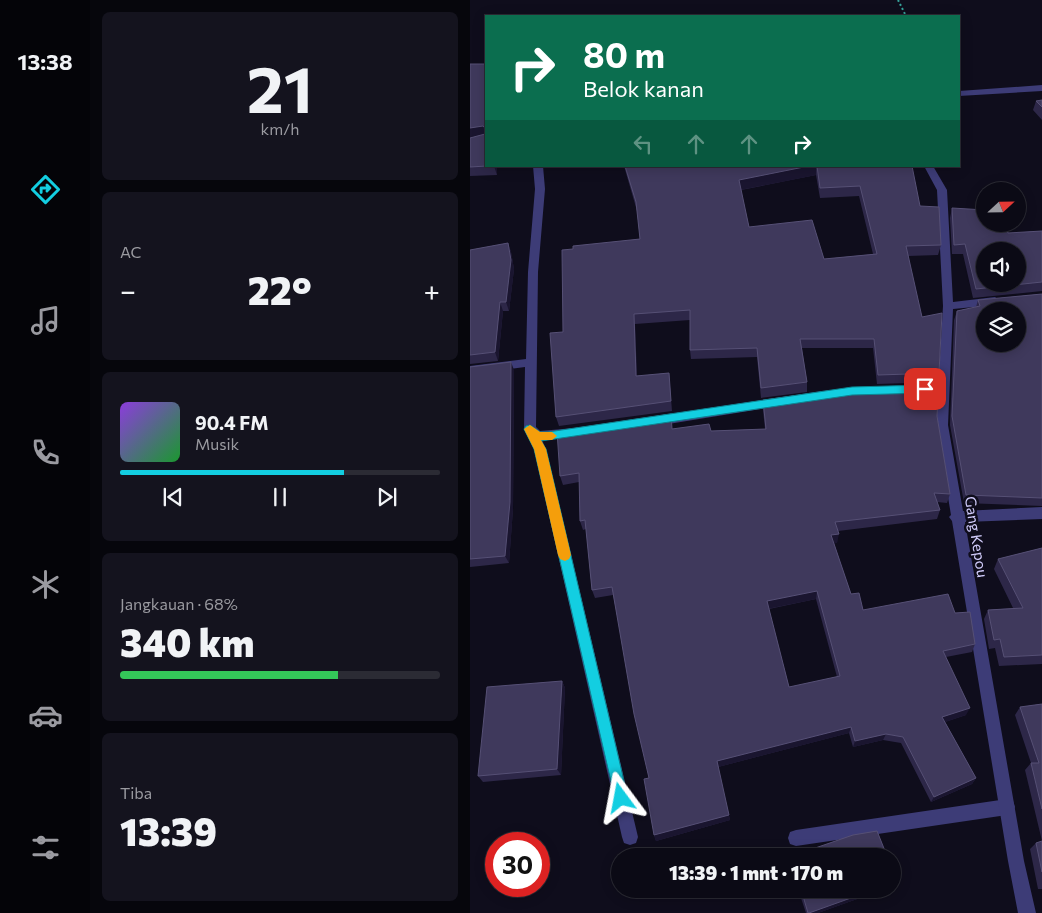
<!DOCTYPE html>
<html lang="id">
<head>
<meta charset="utf-8">
<style>
	:root { --surface:#0b0a15; --page:#14131e; --text:#f1f3f6; --muted:#9a9aa0; --line:#2b2b34; --accent:#13cee1 }
	body { margin:0; font-family:Commissioner,sans-serif; background:var(--page); color:var(--text); height:100vh; display:flex; flex-direction:column; font-size:19px; white-space:nowrap }
	* { box-sizing:border-box; margin:0 }
	p { font-size:16px; color:var(--muted) }
	.icon { flex:none; width:28px; height:28px; fill:none; stroke:currentColor; stroke-width:2; stroke-linecap:round; stroke-linejoin:round }
	.map { position:relative; flex:1; overflow:hidden }
	.sheet { display:flex; flex-direction:column; gap:12px; padding:12px; background:#06060c; width:380px }
	.sheet>* { flex:none }
	.hud { position:absolute; left:15px; top:15px; width:475px; height:152px; border-radius:0px; box-shadow:0 2px 12px #0003,0 0 0 1px var(--line); background:#0b6e4f; color:#fff; overflow:hidden }
	.needle { width:32px; rotate:68deg }
	.tools { position:absolute; left:506px; top:182px; display:grid; gap:10px }
	.tools a { display:grid; place-items:center; width:50px; height:50px; border-radius:50%; background:var(--surface); box-shadow:0 2px 12px #0003,0 0 0 1px var(--line); font-size:25px }
	.speed { position:absolute; left:15px; top:832px; display:flex; gap:10px; font-size:25px; font-weight:700; text-align:center }
	.speed>* { display:grid; place-content:center; width:65px; height:65px; border-radius:50%; background:var(--surface); box-shadow:0 2px 12px #0003,0 0 0 1px var(--line); line-height:1 }
	.speed .limit { border:8px solid #d22; background:#fff; color:#111 }
	.pin { position:absolute; display:grid; place-items:center; width:42px; height:42px; color:#fff; margin:-21px; border-radius:10px; box-shadow:0 2px 8px #0006 }
	.me { position:absolute; width:55px; margin:-28px; rotate:347deg; stroke-linejoin:round; filter:drop-shadow(0 0 4px #0008) }
	.turn { display:flex; align-items:center; gap:18px; height:105px; padding:0 15px; font-size:22px }
	.turn .icon { width:65px; height:65px; stroke-width:2.5 }
	.turn b { display:block; font-size:35px; line-height:42px }
	.lanes { display:flex; align-items:center; height:48px; padding:0 15px; background:#0003; justify-content:center; gap:25px; direction:ltr }
	.lanes .off { opacity:.35 }
	.big { font-size:38px; font-weight:800; line-height:1.1 }
	.sheet .card { flex:1; display:flex; flex-direction:column; justify-content:center; gap:8px; min-width:0; padding:0 18px; border-radius:8px; background:var(--page) }
	.sheet .dial { align-items:center; gap:0 }
	.dial b { font-size:65px; line-height:1 }
	.song { display:flex; align-items:center; gap:15px }
	.cover { width:60px; height:60px; border-radius:8px; background:linear-gradient(135deg,hsl(270 70% 55%),hsl(130 70% 35%)) }
	.played { height:5px; border-radius:2px; background:linear-gradient(90deg,var(--accent) 70%,var(--line) 70%) }
	.keys { display:flex; justify-content:space-around; direction:ltr }
	.heat { display:flex; justify-content:space-between; align-items:center; font-size:28px; direction:ltr }
	.charge { height:8px; border-radius:4px; background:linear-gradient(90deg,#34c759 68%,var(--line) 0) }
	.trip { position:absolute; left:141px; top:848px; width:290px; height:50px; border-radius:25px; background:var(--surface); box-shadow:0 2px 12px #0003,0 0 0 1px var(--line); font-weight:800; line-height:50px; text-align:center }
	main { display:flex; flex:1; min-height:0 }
	.dock { display:flex; flex-direction:column; width:90px; justify-content:space-around; align-items:center; background:#040408; color:var(--muted) }
	.dock .icon { width:35px; height:35px }
	.dock .on { color:var(--accent) }
	.dock b { font-size:22px; color:var(--text) }
	.map>svg:first-child { display:block }
	.lines { fill:none; stroke-linecap:round; stroke-linejoin:round }
	.path { stroke:#36a59d; stroke-width:2; stroke-dasharray:2 2.5; stroke-linecap:butt }
	.service { fill:#3d3c77; fill-rule:evenodd }
	.minor { fill:#3d3c77; fill-rule:evenodd }
	.wall { fill:#2d2748; fill-rule:evenodd }
	.shaded-wall { fill:#1a152f }
	.building { fill:#3f395c; stroke:#565075; fill-rule:evenodd }
	.route { fill:#13cee1; stroke:#0c8692 }
	.slow { fill:#f59e0b }
	.labels { text-anchor:middle; stroke-width:5; stroke-linejoin:round; paint-order:stroke }
	.street-label { font-size:15px; fill:#d1ccfb; stroke:#0f0d1c }
</style>
</head>
<body>
<main>
<nav class="dock">
<b>13:38</b>
<svg class="icon on" aria-label="directions" viewBox="0 0 24 24"><path d="M12 3l9 9-9 9-9-9zM9 14v-3h6M13 9l2 2-2 2"/></svg>
<svg class="icon" aria-label="music" viewBox="0 0 24 24"><path d="M9 18V5l10-2v13"/><circle cx="6" cy="18" r="3"/><circle cx="16" cy="16" r="3"/></svg>
<svg class="icon" aria-label="phone" viewBox="0 0 24 24"><path d="M5 4h4l2 5-3 2q2 4 5 5l2-3 5 2v4C11 20 4 13 5 4z"/></svg>
<svg class="icon" aria-label="climate" viewBox="0 0 24 24"><path d="M12 3v18M4 7l16 10M4 17L20 7"/></svg>
<svg class="icon" aria-label="car" viewBox="0 0 24 24"><path d="M5 17H2v-5l4-1 3-4h7l3 4 3 1v5h-3M9 17h6M6 11h13"/><circle cx="7" cy="17" r="2"/><circle cx="17" cy="17" r="2"/></svg>
<svg class="icon" aria-label="filters" viewBox="0 0 24 24"><path d="M4 7h16M4 17h16"/><circle cx="9" cy="7" r="2"/><circle cx="15" cy="17" r="2"/></svg>
</nav>
<section class="sheet">
<div class="card dial"><b>21</b><p>km/h</p></div>
<div class="card"><p>AC</p>
<div class="heat"><a>−</a><b class="big">22°</b><a>+</a></div>
</div>
<div class="card">
<div class="song"><i class="cover"></i><div><b>90.4 FM</b><p>Musik</p></div></div>
<div class="played"></div>
<div class="keys"><svg class="icon" aria-label="previous" viewBox="0 0 24 24"><path d="M18 5L8 12l10 7zM5 5v14"/></svg><svg class="icon" aria-label="pause" viewBox="0 0 24 24"><path d="M8 5v14M16 5v14"/></svg><svg class="icon" aria-label="next" viewBox="0 0 24 24"><path d="M6 5l10 7-10 7zM19 5v14"/></svg></div>
</div>
<div class="card"><p>Jangkauan · 68%</p><b class="big">340 km</b><div class="charge"></div></div>
<div class="card"><p>Tiba</p><b class="big">13:39</b></div>
</section>
<div class="map">
<svg width="572" height="913" viewBox="0 0 572 913">
	<rect width="100%" height="100%" fill="#0f0d1c"/>
	<g class="lines">
		<path class="path" d="M428,0L436,16"/>
		<path class="service" d="M537,799L543,801L545,807L543,813L537,815L326,846L320,844L318,838L320,832L326,830Z"/>
		<path class="minor" d="M572,85V91L489,96V91Z
			M63,166H73L75,189L68,272L66,427L70,431L104,428L108,430L110,433L108,436L104,438L72,440L76,449L168,837L166,843L160,845L154,843L152,837L64,449L54,429L55,367L0,374V366L56,359L58,272L65,189Z
			M454,166H463L477,190L483,302L525,297L530,301L525,305L483,309L478,425L493,511L572,507V519L495,522L554,861L566,913H548L538,861L482,521L479,517L481,515L466,425L473,306L467,190Z
			M403,387L409,391L403,395L352,399L186,426L182,424L180,421L182,418L186,416L352,391Z"/>
	</g>
	<path class="wall" d="M0,64H16V166H27V175L0,176Z
		M572,100V120L563,110L566,101Z
		M154,166H442L450,206L471,245L468,255L438,256L452,317L469,373L466,382L407,384L403,348H332L337,382V392L291,398L287,357L221,359L220,350V320L165,324L167,376L199,373L202,411L89,426L86,417L93,332L103,249L170,239L167,211ZM346,175L350,198L389,196L403,254L354,259L279,227L271,190Z
		M482,208L538,233L572,231V291L503,298L493,254H482L480,218Z
		M38,243L41,252L44,269L39,311H33L28,361L0,364V250Z
		M572,294V506L494,503L480,425L484,320L487,311L506,307L508,300Z
		M0,367L44,370L43,509L39,563L0,567Z
		M293,400L340,401L467,416L480,494L477,503L467,502L470,510L467,519L368,531L367,543H364L381,594L393,610L485,613L505,644L502,652L476,657L496,715L475,722L506,778L502,784L461,802L431,743L413,740L383,747L379,733L248,767L260,820L186,841L184,835L179,778L143,595L125,598L122,590L116,529L113,530L110,521L109,482L93,485L90,476L203,429L241,431L295,429L293,410ZM346,599L367,677L319,687L299,609Z
		M572,548V664L529,666L525,648L519,649L514,619L518,610L543,608L524,569L528,559Z
		M92,681L95,688L91,775L13,782L8,776Z
		M572,704V889H568L560,849L566,843L572,841L555,770L561,763L545,715L550,707Z
		M328,889H415L348,913H336Z"/>
	<path class="shaded-wall" d="M13,126L16,135L0,138V128Z
		M24,166H27V175Z
		M339,166H346V175L270,190L269,180Z
		M38,243L41,252L44,269L39,311L36,302Z
		M30,302L33,311L28,361L25,352Z
		M164,314L165,324L167,385L166,376Z
		M41,362L44,370L43,509L39,563L35,556Z
		M369,534L367,543L360,544L361,535Z
		M347,591L346,599L297,609V601Z
		M92,681L95,688L91,775L87,769Z
		M500,708L496,715L469,724L472,717Z
		M381,727L379,733L248,767L247,761Z
		M416,734L413,740L383,747L385,741Z
		M506,778L502,784L461,802L464,797Z
		M259,815L260,820L186,841L184,835Z
		M406,889H415L348,913H339Z"/>
	<path class="building" d="M0,64H16L17,166L0,167V138L15,134V128L13,126L0,128Z
		M572,100V107L566,101Z
		M155,166H339L269,180L279,227L342,220L354,259L407,254L390,186L350,188L347,166H442L450,206L469,207L471,245L436,246L452,317L472,313L469,373L408,375L404,339H330L337,382L291,388L287,348L220,350V310L164,314L166,376L199,373L201,401L86,417L80,333L93,332L92,250L103,249V246L170,239L166,202Z
		M482,208L515,210V224H536L538,233L572,231V282L506,289L495,244L484,245ZM515,251H548V284H515Z
		M38,243L41,260L36,302H30L25,352L0,355V250Z
		M572,294V498L496,495L482,416L487,311L510,306L508,300ZM515,311H548V344H515Z
		M41,362L40,502L35,556L0,559V367Z
		M469,385L467,416L480,494L464,493L470,510L365,522L369,534L361,535L381,594L389,593L393,610L478,594L485,613L500,612L505,644L473,651L500,708L472,717L506,778L464,797L433,737L416,734L385,741L381,727L247,761L259,815L184,835L174,779L179,778L164,714L142,587L122,590L115,520L110,521L109,473L90,476L87,431L201,414L202,429L239,424L241,431L296,429L293,400L339,394L340,401L409,387ZM347,591L370,676L319,687L297,601Z
		M572,548V655L534,657L530,639L524,640L518,610L553,608L528,559Z
		M92,681L87,769L8,776L17,687Z
		M572,704V809L561,763H569L550,707Z
		M407,831L417,856H322L383,835Z
		M572,841V872L566,843Z
		M422,870L427,881L422,883Z
		M331,889H406L339,913H338Z"/>
	<path class="route" d="M455,385L461,389L455,393L382,395L71,441L76,449L158,798L156,803L151,806L146,803L64,449L54,429L56,426L60,425L70,432H78L382,387Z"/>
	<path class="slow" d="M60,425L70,432H82L87,436L82,440H71L76,449L101,555L99,559L95,561L90,559L88,555L64,449L54,429Z"/>
	<g class="labels">
		<g class="street-label">
			<text transform="translate(506 537) rotate(81)" y="5">Gang Kepou</text>
		</g>
	</g>
</svg>
<div class="tools">
<a><svg class="needle" viewBox="-14 -14 28 28"><path d="M0-13l5 13h-10z" fill="#e53935"/><path d="M0 13l5-13h-10z" fill="#9a9aa0"/></svg></a>
<a><svg class="icon" aria-label="sound" viewBox="0 0 24 24"><path d="M4 9h4l5-4v14l-5-4H4zM17 9q2 3 0 6"/></svg></a>
<a><svg class="icon" aria-label="layers" viewBox="0 0 24 24"><path d="M12 4l9 5-9 5-9-5zM3 14l9 5 9-5"/></svg></a>
</div>
<div class="speed"><div class="limit">30</div></div>
<div class="pin" style="left:455px;top:389px;background:#d93025"><svg class="icon" aria-label="arrive" viewBox="0 0 24 24"><path d="M6 21V4h12l-3 4 3 4H6"/></svg></div>
<svg class="me" style="left:151px;top:798px" viewBox="-20 -20 40 40"><path d="M0-17L14 15 0 8-14 15z" fill="#13cee1" stroke="#fff" stroke-width="4"/></svg>
<div class="trip">13:39 · 1 mnt · 170 m</div>
<div class="hud">
<div class="turn"><svg class="icon" aria-label="right" viewBox="0 0 24 24"><path d="M7 20v-9h11M14 6l5 5-5 5"/></svg><div><b>80 m</b>Belok kanan</div></div>
<div class="lanes"><svg class="icon off" aria-label="left" viewBox="0 0 24 24"><path d="M17 20v-9H6M10 6l-5 5 5 5"/></svg><svg class="icon off" aria-label="ahead" viewBox="0 0 24 24"><path d="M12 20V5M6 11l6-6 6 6"/></svg><svg class="icon off" aria-label="ahead" viewBox="0 0 24 24"><path d="M12 20V5M6 11l6-6 6 6"/></svg><svg class="icon" aria-label="right" viewBox="0 0 24 24"><path d="M7 20v-9h11M14 6l5 5-5 5"/></svg></div>
</div>
</div>
</main>
</body>
</html>
